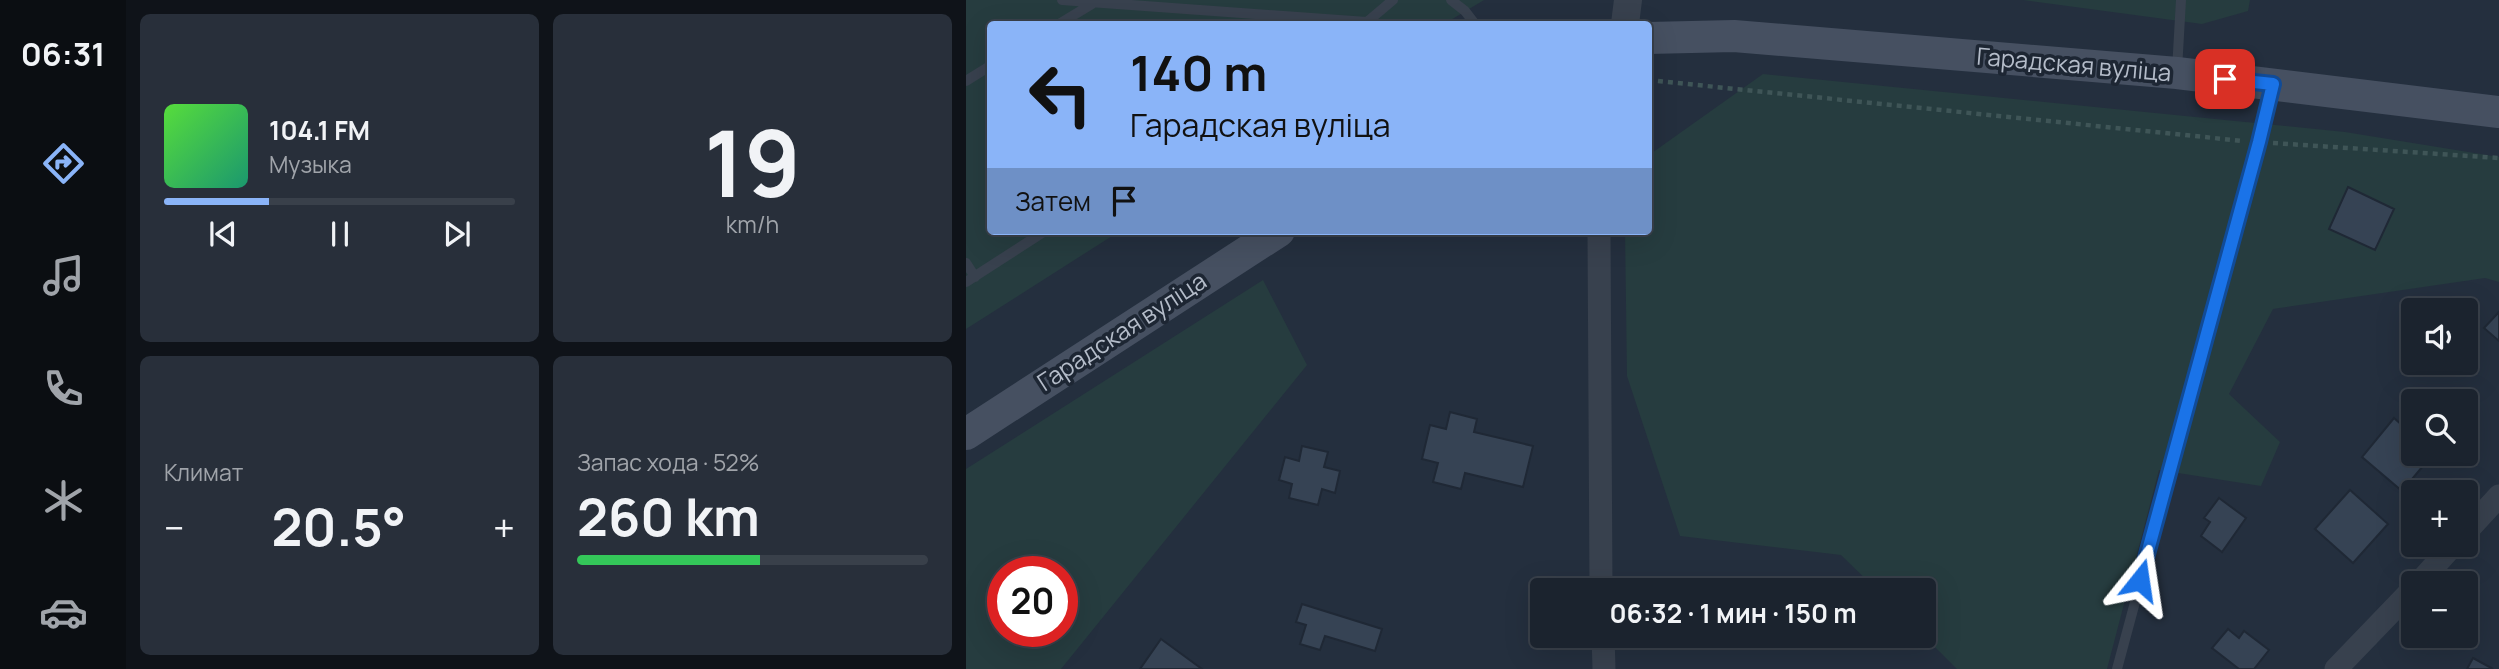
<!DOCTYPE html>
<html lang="ru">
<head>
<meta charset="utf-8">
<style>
	:root { --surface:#1b232e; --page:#282f3a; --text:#f1f3f6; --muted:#a0a4aa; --line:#39404a; --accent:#8ab4f8 }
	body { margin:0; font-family:Manrope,sans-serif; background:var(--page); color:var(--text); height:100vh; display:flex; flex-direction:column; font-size:26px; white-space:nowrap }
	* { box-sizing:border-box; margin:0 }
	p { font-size:23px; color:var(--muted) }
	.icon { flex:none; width:38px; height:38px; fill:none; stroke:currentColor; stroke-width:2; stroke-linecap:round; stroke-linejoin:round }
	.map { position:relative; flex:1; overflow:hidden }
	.panel { display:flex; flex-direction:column; gap:14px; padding:14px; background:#0f1319; width:840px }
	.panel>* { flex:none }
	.hud { position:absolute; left:21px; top:21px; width:665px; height:214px; border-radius:7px; box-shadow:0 7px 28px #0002,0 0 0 2px var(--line); background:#8ab4f8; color:#111; overflow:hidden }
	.fabs { position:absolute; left:1435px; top:298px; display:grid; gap:14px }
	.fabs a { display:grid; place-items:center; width:77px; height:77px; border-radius:7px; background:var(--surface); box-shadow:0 7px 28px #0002,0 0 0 2px var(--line); font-size:35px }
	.speed { position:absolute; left:21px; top:556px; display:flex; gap:14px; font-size:35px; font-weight:700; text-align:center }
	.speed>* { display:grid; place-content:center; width:91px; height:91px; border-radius:50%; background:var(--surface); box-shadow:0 7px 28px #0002,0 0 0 2px var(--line); line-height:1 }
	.speed .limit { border:10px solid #d22; background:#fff; color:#111 }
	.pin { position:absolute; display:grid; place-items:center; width:60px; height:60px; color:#fff; margin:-30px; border-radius:14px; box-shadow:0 4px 10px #0006 }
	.me { position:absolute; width:77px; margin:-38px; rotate:15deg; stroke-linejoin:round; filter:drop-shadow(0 0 5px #0008) }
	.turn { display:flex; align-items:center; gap:24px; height:147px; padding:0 28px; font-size:32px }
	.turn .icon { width:91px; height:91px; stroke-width:2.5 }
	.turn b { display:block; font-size:49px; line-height:60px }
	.then { display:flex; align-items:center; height:66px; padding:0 28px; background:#0003; gap:14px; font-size:26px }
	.big { font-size:52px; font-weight:700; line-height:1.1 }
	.panel .widget { flex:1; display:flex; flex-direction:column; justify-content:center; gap:10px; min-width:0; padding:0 24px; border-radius:10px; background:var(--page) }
	.panel .dial { align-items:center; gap:0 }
	.dial b { font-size:91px; line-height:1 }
	.song { display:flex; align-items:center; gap:21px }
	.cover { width:84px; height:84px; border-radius:10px; background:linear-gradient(135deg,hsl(110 70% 55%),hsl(160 70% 35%)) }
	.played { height:7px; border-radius:4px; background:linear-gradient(90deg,var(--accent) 30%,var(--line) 30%) }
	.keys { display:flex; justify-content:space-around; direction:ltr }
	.heat { display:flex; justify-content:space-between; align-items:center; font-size:38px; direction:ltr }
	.charge { height:10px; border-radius:5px; background:linear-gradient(90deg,#34c759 52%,var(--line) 0) }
	.panel .tiles { flex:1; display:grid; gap:14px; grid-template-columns:repeat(2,1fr) }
	.trip { position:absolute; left:564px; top:578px; width:406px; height:70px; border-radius:7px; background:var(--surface); box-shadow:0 7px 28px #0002,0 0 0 2px var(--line); font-weight:700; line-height:70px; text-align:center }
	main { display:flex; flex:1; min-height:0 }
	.tabs { display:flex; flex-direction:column; width:126px; justify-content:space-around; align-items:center; background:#0b0e12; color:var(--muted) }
	.tabs .icon { width:49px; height:49px }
	.tabs .on { color:var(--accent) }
	.tabs b { font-size:32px; color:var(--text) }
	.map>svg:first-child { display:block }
	.green { fill:#263c3f; fill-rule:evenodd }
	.building { fill:#364354; stroke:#1f2835; stroke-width:2 }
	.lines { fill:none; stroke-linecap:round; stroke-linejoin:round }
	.path { stroke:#3f5557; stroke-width:4.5; stroke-dasharray:5 5; stroke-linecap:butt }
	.service { stroke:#38414e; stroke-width:10 }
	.minor { stroke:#38414e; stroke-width:23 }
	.tertiary { stroke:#38414e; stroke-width:28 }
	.secondary { stroke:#465061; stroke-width:32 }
	.route-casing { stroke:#114b97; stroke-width:18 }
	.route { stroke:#1a73e8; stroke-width:12 }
	.labels { text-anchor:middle; stroke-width:7; stroke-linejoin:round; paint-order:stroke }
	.street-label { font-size:24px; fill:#b4bcc9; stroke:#1d2633 }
</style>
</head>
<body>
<main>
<nav class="tabs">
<b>06:31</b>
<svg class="icon on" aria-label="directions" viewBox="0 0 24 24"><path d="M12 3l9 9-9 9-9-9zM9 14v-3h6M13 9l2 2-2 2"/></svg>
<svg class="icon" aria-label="music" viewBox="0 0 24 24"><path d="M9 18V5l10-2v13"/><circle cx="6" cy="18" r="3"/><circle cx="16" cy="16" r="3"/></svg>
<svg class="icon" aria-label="phone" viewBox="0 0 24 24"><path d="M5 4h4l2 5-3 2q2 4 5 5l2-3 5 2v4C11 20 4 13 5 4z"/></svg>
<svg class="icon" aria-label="climate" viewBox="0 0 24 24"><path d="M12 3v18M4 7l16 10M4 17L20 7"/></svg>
<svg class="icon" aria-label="car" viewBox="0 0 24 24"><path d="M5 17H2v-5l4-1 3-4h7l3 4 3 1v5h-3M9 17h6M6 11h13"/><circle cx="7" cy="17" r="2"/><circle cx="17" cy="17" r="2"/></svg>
</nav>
<section class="panel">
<div class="tiles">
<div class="widget">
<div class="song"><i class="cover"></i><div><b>104.1 FM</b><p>Музыка</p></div></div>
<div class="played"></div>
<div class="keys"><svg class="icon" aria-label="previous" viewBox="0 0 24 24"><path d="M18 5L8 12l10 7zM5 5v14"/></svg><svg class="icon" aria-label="pause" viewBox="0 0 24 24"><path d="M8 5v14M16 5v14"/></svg><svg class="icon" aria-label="next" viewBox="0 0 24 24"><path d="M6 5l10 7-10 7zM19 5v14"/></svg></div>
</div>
<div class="widget dial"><b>19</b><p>km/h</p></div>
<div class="widget"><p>Климат</p>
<div class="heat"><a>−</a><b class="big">20.5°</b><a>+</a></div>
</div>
<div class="widget"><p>Запас хода · 52%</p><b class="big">260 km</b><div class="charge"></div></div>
</div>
</section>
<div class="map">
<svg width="1533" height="669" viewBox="0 0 1533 669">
	<rect width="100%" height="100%" fill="#242f3e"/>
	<path class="green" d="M0,0H518L478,24H24V231H154L0,329Z
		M1057,0H1284L1282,11L1236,24Z
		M797,74L1379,132L1533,157V282L1519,278L1307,309L1263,394L1314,442L1295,486L1193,470L1141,669H991L957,635V590H911L875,555L714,536L661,376L659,231H682L683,155Z
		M297,280L341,365L95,669H0V469ZM96,572V632H37V572Z"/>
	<path class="building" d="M1382,187L1428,209L1409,250L1363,229Z
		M1533,312V341L1518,328Z
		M484,412L511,419L508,432L567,446L557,487L499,473L495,489L467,482L472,463L456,459L464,425L480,429Z
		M1428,418L1447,435V453H1468L1436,491L1396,457Z
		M336,446L362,452L358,467L374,471L369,493L356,489L352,505L323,498L326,484L313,480L319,457L333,461Z
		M1384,490L1422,524L1387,563L1349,529Z
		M1253,498L1280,518L1256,552L1235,536L1244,522L1238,518Z
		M336,604L416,629L409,651L359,636L354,650L334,644L340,625L330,622Z
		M1262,629L1273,638L1278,631L1303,650L1288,669H1273L1246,648Z
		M779,635H804L799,645Z
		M195,639L236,669H174Z
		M1507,658L1527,669H1501Z"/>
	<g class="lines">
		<path class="path" d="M682,80L1277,141
			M1307,143L1533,158"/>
		<path class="service" d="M96,0L401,22L427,0
			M485,0L499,11L509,24
			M93,24L126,4
			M1211,70L1215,0
			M0,81L24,66
			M0,263L9,277
			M0,282L79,231
			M1151,669L1293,142L1306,87"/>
		<path class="minor" d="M633,231L635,590
			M1500,532L1533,496
			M1453,583L1488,544
			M637,635L638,669
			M1370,669L1447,589"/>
		<path class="tertiary" d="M659,24L662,0"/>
		<path class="secondary" d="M682,38L768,36L1211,73L1533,112
			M0,434L313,231"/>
	</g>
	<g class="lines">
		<defs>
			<path id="route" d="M1174,580L1293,142L1307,84L1259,79"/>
		</defs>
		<use href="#route" class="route-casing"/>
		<use href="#route" class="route"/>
	</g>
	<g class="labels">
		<g class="street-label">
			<text transform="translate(1108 65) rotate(5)" y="8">Гарадская вуліца</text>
			<text transform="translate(156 332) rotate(-33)" y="8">Гарадская вуліца</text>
		</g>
	</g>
</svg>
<div class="fabs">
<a><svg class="icon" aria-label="sound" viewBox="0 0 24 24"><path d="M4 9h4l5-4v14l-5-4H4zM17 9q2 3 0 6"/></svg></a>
<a><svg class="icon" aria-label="search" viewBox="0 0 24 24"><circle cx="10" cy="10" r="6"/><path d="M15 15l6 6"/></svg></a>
<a>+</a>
<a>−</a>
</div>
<div class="speed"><div class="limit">20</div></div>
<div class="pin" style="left:1259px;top:79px;background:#d93025"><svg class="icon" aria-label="arrive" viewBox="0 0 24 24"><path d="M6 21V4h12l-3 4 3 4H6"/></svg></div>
<svg class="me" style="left:1174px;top:580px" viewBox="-20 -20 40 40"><path d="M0-17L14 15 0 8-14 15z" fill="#1a73e8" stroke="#fff" stroke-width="4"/></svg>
<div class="trip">06:32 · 1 мин · 150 m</div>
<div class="hud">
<div class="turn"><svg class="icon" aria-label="left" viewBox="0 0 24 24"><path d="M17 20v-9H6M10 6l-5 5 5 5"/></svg><div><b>140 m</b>Гарадская вуліца</div></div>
<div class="then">Затем<svg class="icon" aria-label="arrive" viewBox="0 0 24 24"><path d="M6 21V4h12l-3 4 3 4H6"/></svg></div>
</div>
</div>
</main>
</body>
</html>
